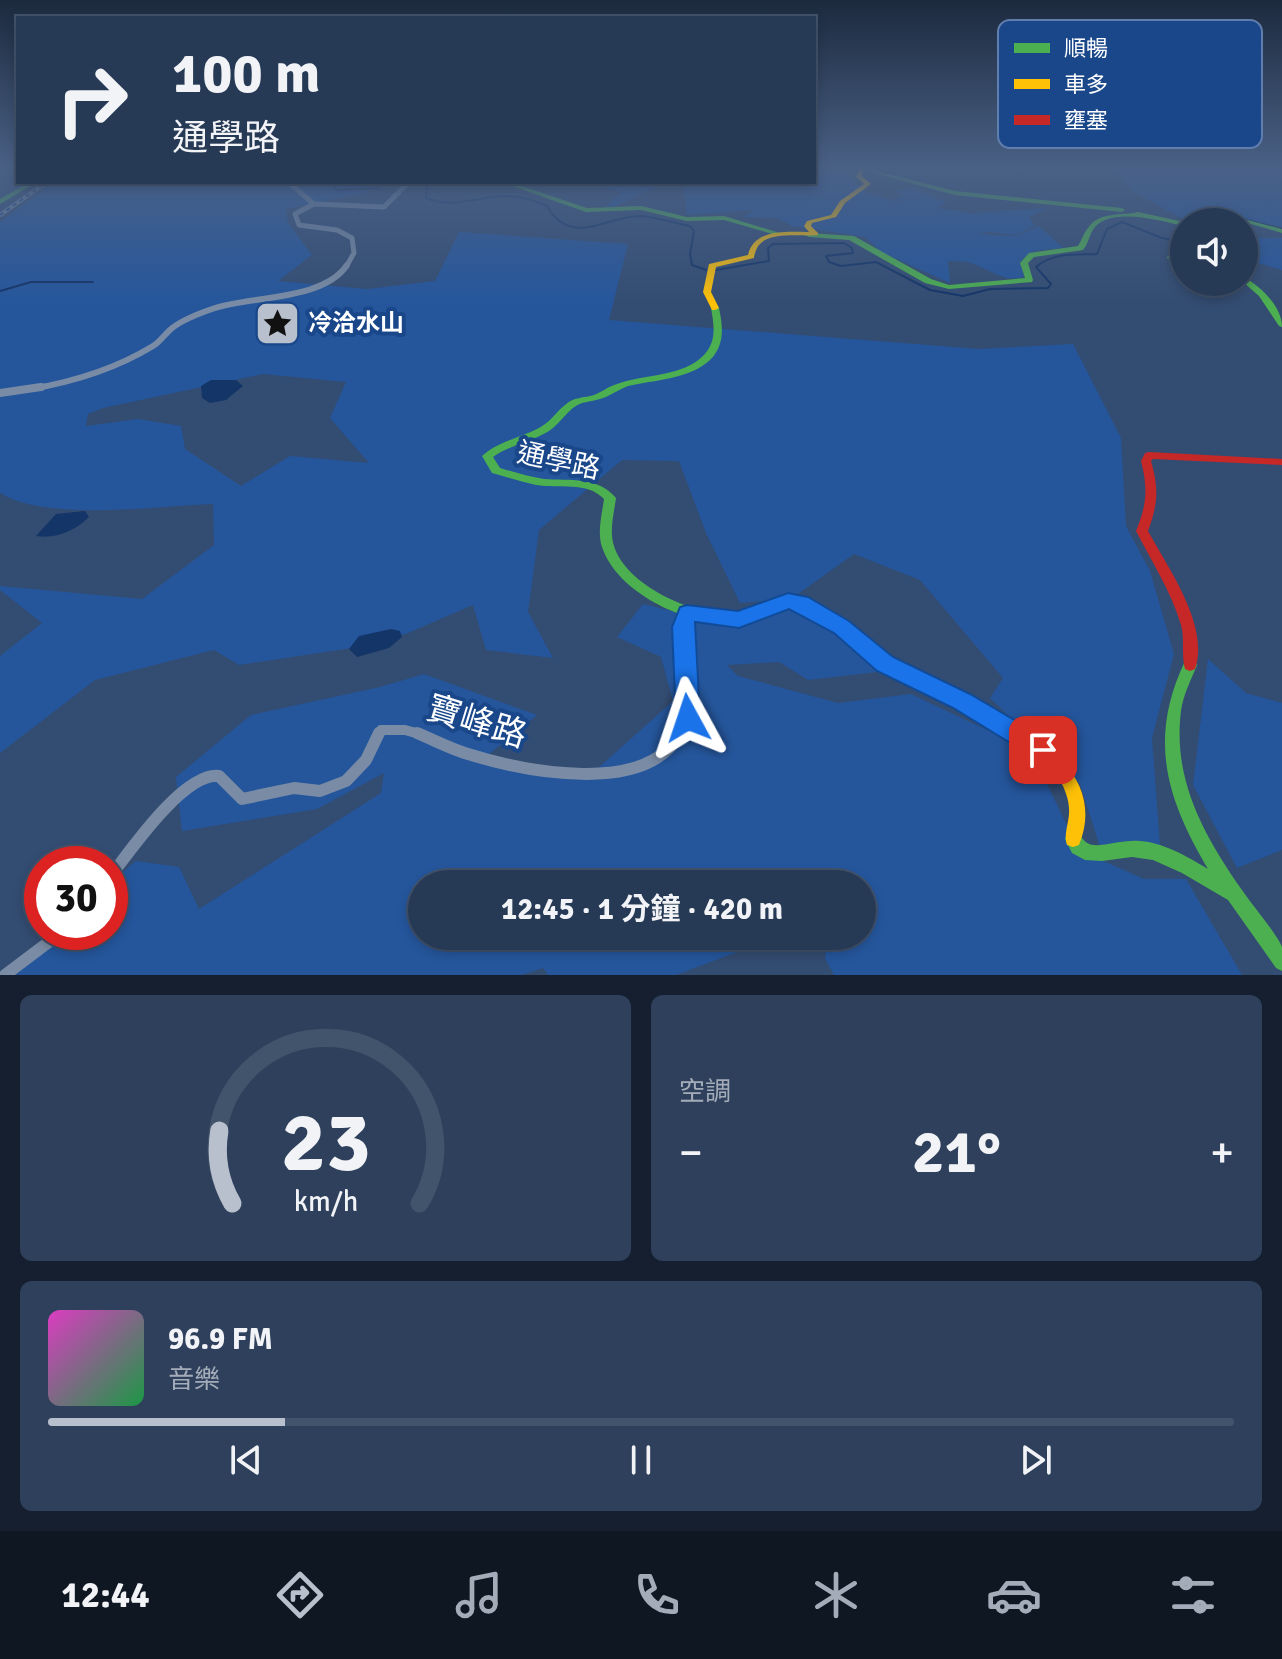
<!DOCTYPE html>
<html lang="zh-TW">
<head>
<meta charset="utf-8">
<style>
	:root { --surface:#263955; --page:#2e405b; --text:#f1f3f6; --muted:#a4acb9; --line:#42536c; --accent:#b8c0cd }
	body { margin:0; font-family:Signika,"Noto Sans TC",sans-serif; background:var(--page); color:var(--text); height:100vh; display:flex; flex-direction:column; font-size:30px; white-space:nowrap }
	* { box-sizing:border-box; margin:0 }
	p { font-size:26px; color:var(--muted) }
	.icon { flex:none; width:44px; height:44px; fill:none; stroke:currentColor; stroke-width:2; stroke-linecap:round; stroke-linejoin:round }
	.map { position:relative; height:975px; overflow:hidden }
	.drawer { display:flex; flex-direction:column; gap:20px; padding:20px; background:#151f2f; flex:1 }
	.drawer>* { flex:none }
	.banner { position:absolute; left:16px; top:16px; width:800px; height:168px; border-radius:0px; box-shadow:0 4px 12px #0003,0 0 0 2px var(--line); background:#263955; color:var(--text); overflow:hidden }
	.controls { position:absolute; left:1170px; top:208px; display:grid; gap:16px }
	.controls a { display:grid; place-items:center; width:88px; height:88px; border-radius:50%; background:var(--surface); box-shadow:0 4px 12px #0003,0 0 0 2px var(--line); font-size:40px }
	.speed { position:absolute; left:24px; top:846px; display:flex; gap:16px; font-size:40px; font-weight:700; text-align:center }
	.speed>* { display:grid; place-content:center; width:104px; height:104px; border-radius:50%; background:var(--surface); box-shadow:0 4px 12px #0003,0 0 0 2px var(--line); line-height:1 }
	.speed .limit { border:12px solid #d22; background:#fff; color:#111 }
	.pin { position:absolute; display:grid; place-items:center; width:68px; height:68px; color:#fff; margin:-34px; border-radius:16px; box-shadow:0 4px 12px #0006 }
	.me { position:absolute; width:88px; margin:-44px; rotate:355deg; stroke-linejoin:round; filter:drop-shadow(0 0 6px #0008) }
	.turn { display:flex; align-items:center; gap:28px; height:168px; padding:0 24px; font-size:36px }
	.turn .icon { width:104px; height:104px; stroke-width:2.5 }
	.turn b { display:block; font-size:56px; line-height:68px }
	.big { font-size:60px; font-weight:700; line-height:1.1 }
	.drawer .tile { flex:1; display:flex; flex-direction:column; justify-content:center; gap:12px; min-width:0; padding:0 28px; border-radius:12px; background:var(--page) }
	.drawer .dial { align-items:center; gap:0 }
	.dial svg { height:208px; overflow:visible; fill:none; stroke:var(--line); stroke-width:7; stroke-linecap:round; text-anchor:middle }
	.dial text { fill:var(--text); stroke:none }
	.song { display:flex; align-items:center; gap:24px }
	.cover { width:96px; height:96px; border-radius:12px; background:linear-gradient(135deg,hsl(310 70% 55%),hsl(140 70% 35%)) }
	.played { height:8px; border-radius:4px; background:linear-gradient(90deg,var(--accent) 20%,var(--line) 20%) }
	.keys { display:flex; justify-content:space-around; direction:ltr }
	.heat { display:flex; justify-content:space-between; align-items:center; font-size:44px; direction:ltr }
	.drawer .tiles { flex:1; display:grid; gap:20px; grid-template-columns:1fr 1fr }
	.tile:last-child { grid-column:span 2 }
	.trip { position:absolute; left:408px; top:870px; width:468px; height:80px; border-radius:40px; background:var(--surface); box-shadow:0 4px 12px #0003,0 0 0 2px var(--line); font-weight:700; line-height:80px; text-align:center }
	.tab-bar { display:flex; height:128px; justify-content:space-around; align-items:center; background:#0f1722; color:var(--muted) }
	.tab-bar .icon { width:56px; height:56px }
	.tab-bar .on { color:var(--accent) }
	.tab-bar b { font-size:36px; color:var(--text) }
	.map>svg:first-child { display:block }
	.green { fill:#25569c; fill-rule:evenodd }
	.water { fill:#143568 }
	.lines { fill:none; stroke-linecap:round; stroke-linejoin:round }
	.stream { stroke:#143568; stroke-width:2 }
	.street-far4 { stroke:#7a8ca5; stroke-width:5 }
	.street-far3 { stroke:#7a8ca5; stroke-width:6 }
	.street-far2 { stroke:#7a8ca5; stroke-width:8 }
	.street-far1 { stroke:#7a8ca5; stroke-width:10 }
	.street { stroke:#7a8ca5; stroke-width:12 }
	.fast { fill:#4caf50; fill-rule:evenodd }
	.slow { fill:#ffc107; fill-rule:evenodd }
	.jam { fill:#c62828; fill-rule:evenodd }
	.rail-casing { stroke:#7b8da4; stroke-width:4 }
	.rail { stroke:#1a478a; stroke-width:2; stroke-dasharray:4; stroke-linecap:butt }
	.route { fill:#1a73e8; stroke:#114b97; stroke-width:2 }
	.labels { text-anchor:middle; stroke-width:8; stroke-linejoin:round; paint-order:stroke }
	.far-poi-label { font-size:24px; font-weight:bold; fill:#fff; stroke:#1a478a; text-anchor:start }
	.street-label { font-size:28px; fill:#fff; stroke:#1a478a }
	.near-street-label { font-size:34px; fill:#fff; stroke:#1a478a }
	.key { fill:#1a478a; stroke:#5f7ead; stroke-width:2 }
	.key-label { font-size:22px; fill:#fff }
</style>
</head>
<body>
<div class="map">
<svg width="1282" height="975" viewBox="0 0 1282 975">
	<rect width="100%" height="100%" fill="#334c71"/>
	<path class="green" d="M814,168L841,170L865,192L903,203L895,199L901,196L896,191L912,188L946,202L938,208L972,213L1048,208L1029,217L1035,226L1015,235L991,232L976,234L1015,236L1039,226L1063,248C1047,250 1029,248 1020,263L1024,277C1003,282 992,271 974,264C966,261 956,261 948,261L950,283L881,252L865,237L792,226L778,218L743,217L753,210L687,215L683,185L676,182H814Z
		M1111,168H1282V227L1228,217L1212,222L1186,221L1131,190Z
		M54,182H377L366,193L286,209L288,223L312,255L278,281L367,289L435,281L459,232L628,244L609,320L979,349L1073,344L1121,438L1126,526L1150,571L1174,654L1152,738L1160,845L1100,847L1080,784L990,698L1003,678L920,580L854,554L791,599L740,603L706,533L679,461L622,460L539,530L528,612L553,658L486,650L473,605L408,633L365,646L239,665L214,650L95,680L0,753V656L42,623L0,590V586L142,599L214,545L213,504C156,506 48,522 0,493V222ZM263,374L346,382L330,418L369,463L290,456L241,486L185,449L181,426L138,419L86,426L88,414L103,408Z
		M586,182H667L616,206L605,207L621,192Z
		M1244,238H1282V270L1244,259Z
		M643,604L713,621L795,609L842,637L886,671L808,680L779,662L727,665L738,676L838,703L911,694L1031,751L1079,850L1144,879H1186L1242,975H834L825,958L829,936H862V884H422V936H779L676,975H548L543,968L521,975H2L52,932H110V883L136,861L179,867L199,909L381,793L384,773L317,809L182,831L176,777L251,715L380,687L424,674L537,715L483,759L588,777L673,701L661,657L617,637Z
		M1208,659L1246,693L1282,703V850L1237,868L1193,785Z"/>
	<path class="water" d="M211,380H236L243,386L226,400L210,403L202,398L201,386Z
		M85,511L89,517C75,531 56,539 36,536L56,514Z
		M391,629L400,631L402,637L389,648L357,657L349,649L359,636Z"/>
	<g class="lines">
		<path class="stream" d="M309,182L330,183L336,190L380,188L382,182
			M427,182L426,198C455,210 480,195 509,196C522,196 535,201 547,206C571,248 606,216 640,216C656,217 674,223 690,226L694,231L690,254L692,265L706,270
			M1244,219L1282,229
			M1216,222L1238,219
			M716,270L769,261L768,248L773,244L844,243L852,248L853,253L826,256L829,262L841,266L876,262L930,290L963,296L990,289L1048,288L1051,284L1036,267C1053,252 1075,255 1097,254L1107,229L1122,222L1162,238L1184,242
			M0,291L31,282H93"/>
		<path class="street-far4" d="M288,182L314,204
			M346,267L354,253L352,238L337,230L299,225L295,214L314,204L384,207L409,182"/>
		<path class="street-far3" d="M31,389C72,382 117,368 153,346C160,342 164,335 171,329C183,319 200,313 215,308C253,296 324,300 347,265"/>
		<path class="street-far2" d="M0,393L41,387"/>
		<path class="street-far1" d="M378,735L381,730H405L423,735
			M679,735C699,696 675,654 687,613"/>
		<path class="street" d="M417,733C434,740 451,749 468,754C523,771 647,797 680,733
			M110,877C130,851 184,772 219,776L242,799L294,788L320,791L346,781L366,760L379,733
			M5,975L62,932"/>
		<path class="fast" d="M855,168H864L955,191L1122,208L1125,210L1122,212L955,195Z
			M30,182H37L0,204V199Z
			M501,182H510L587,208L641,206L687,217L724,216L780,233L776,235L724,220L687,221L641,210L586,212Z
			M1138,212L1184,222V226C1161,221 1113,207 1095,227C1089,234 1089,243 1083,250L1034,257L1028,263L1033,280L1032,282L949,289L925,283L849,240L809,237L805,235L809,233L854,236L931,279L949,285L1025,278L1020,263L1029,253L1078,246C1082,240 1083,234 1088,228C1099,211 1121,216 1138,212Z
			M1240,218L1282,229V233L1244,222H1221Z
			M1184,248V252L1177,254L1175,257L1184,261V266L1167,258L1171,250Z
			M1244,277C1260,286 1282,306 1282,327L1279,326L1259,296L1243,282Z
			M712,306H715L719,308C723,327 725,345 710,360C690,379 654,380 628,386C620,389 614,393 606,397C598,400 590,401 582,403C568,408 561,423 549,431C531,442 510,445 493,457L500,468C514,472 529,477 544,479C569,481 598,476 616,498C614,513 609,531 614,546C627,588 701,619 742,614C763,611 777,594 799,598C830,604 852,629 875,648L877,652L875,656L870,658L865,656C846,640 827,616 802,609C778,602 761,623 738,624C691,627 618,595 602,547C597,532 602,514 604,499C587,481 559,489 536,485C521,482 507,477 492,473L482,456C497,442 519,438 537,429C550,423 555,413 565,405C573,397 584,398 594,395C602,392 609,386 617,384C644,374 683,377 704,355C717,341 714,325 711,308Z
			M1190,659L1195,661L1197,665C1191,680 1183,695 1181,711C1172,783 1207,841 1247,897C1254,907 1279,937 1282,947C1282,953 1282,964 1282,971L1276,968L1228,900L1182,873L1153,860L1132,857L1102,861L1085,860L1072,853L1065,839L1067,833L1073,831C1082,834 1083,844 1093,845C1105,846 1119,841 1131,841C1158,839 1186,856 1208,869C1166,798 1148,739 1185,661Z"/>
		<path class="slow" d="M859,168H863L862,176L871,184L845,203L836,217L812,223L811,226L818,233V235C802,237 770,231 759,245C757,247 754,255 754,258L716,267L711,292L719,308L715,310H712L703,292L709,264L748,255C754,228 788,232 809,232L804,226L807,221L831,215L840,201L864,184L856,177Z
			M870,646C880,650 888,657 897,662C907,668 919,674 930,679C990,709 1115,757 1079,845L1073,847L1067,845C1063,834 1070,821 1069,809C1069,801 1066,793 1063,786C1045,745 957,707 918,687C900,678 882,667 865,656L863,652L865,648Z"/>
		<path class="jam" d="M1149,452L1282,459V465L1153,459L1151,461C1159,489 1158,504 1148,531C1168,568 1210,626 1195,669L1190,671L1185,669C1181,655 1185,639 1181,625C1171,591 1152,562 1136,531C1147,504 1148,489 1141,461L1145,453Z"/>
		<defs>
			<path id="rail" d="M0,215L47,182"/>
		</defs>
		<use href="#rail" class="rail-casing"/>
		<use href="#rail" class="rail"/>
	</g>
	<linearGradient id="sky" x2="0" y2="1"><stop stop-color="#1c2a3e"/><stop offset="0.55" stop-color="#4a6186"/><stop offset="1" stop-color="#4a6186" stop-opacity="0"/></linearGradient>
	<rect width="1282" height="304" fill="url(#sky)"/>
	<path class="route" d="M788,593L808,597L849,621L893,657L970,694L1052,742L1056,750L1052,758L1043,762L1035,758L953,708L877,671L834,633L789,609L739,628L695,622L700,718L696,726L688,729L679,726L676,718L672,627L680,607L687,605L738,611Z"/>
	<defs>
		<symbol id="sight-square" viewBox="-11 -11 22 22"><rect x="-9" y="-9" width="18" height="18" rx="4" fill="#b8c0cd" stroke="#1a478a"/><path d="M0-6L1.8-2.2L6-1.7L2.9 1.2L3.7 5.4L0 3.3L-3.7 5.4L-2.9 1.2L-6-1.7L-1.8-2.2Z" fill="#111"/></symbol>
	</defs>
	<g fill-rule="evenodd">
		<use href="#sight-square" x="252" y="298" width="51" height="51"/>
	</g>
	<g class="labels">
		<g class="far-poi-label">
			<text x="308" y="331">冷洽水山</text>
		</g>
		<g class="street-label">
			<text transform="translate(559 460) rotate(12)" y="10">通學路</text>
		</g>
		<g class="near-street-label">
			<text transform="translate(477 721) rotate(17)" y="12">寶峰路</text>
		</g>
	</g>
	<rect x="998" y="20" width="264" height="128" rx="12" class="key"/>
	<rect x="1014" y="43" width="36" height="10" fill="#4caf50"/>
	<rect x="1014" y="79" width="36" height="10" fill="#ffc107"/>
	<rect x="1014" y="115" width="36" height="10" fill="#c62828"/>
	<g class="key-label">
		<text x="1064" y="56">順暢</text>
		<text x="1064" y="92">車多</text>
		<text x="1064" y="128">壅塞</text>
	</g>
</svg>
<div class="controls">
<a><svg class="icon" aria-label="sound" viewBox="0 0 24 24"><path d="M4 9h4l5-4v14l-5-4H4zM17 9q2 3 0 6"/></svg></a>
</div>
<div class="speed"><div class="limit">30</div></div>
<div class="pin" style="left:1043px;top:750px;background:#d93025"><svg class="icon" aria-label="arrive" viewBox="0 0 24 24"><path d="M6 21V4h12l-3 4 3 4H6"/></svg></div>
<svg class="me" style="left:688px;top:718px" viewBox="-20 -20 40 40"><path d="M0-17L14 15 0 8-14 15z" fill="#1a73e8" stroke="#fff" stroke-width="4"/></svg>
<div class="trip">12:45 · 1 分鐘 · 420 m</div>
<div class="banner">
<div class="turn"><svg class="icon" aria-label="right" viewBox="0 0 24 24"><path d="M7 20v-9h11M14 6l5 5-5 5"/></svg><div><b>100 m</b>通學路</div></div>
</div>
</div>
<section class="drawer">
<div class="tiles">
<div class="tile dial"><svg viewBox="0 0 100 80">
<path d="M14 69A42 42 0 1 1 86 69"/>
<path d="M14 69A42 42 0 0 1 9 41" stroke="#b8c0cd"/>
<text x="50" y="56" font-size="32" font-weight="700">23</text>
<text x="50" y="72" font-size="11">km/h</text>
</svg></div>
<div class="tile"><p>空調</p>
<div class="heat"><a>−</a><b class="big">21°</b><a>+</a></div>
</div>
<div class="tile">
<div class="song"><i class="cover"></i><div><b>96.9 FM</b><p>音樂</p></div></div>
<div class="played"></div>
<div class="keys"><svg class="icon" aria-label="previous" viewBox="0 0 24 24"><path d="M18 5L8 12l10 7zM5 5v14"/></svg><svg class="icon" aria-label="pause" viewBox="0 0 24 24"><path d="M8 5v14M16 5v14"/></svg><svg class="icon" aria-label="next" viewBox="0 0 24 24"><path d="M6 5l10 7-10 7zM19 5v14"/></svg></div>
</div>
</div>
</section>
<nav class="tab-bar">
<b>12:44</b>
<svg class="icon on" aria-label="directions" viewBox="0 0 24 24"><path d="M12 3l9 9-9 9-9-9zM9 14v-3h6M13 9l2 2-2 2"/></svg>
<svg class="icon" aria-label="music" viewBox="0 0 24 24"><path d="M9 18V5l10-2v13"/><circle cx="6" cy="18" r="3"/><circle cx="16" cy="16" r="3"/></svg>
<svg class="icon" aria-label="phone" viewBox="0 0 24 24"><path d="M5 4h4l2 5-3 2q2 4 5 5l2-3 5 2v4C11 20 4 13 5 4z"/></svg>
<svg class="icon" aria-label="climate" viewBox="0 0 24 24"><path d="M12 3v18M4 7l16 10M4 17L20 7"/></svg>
<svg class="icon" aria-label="car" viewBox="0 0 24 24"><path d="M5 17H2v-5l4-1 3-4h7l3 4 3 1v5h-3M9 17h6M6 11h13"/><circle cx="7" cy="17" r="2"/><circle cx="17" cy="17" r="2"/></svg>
<svg class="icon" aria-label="filters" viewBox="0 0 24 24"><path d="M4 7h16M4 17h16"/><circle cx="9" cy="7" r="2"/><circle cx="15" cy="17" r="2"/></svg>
</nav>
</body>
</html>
